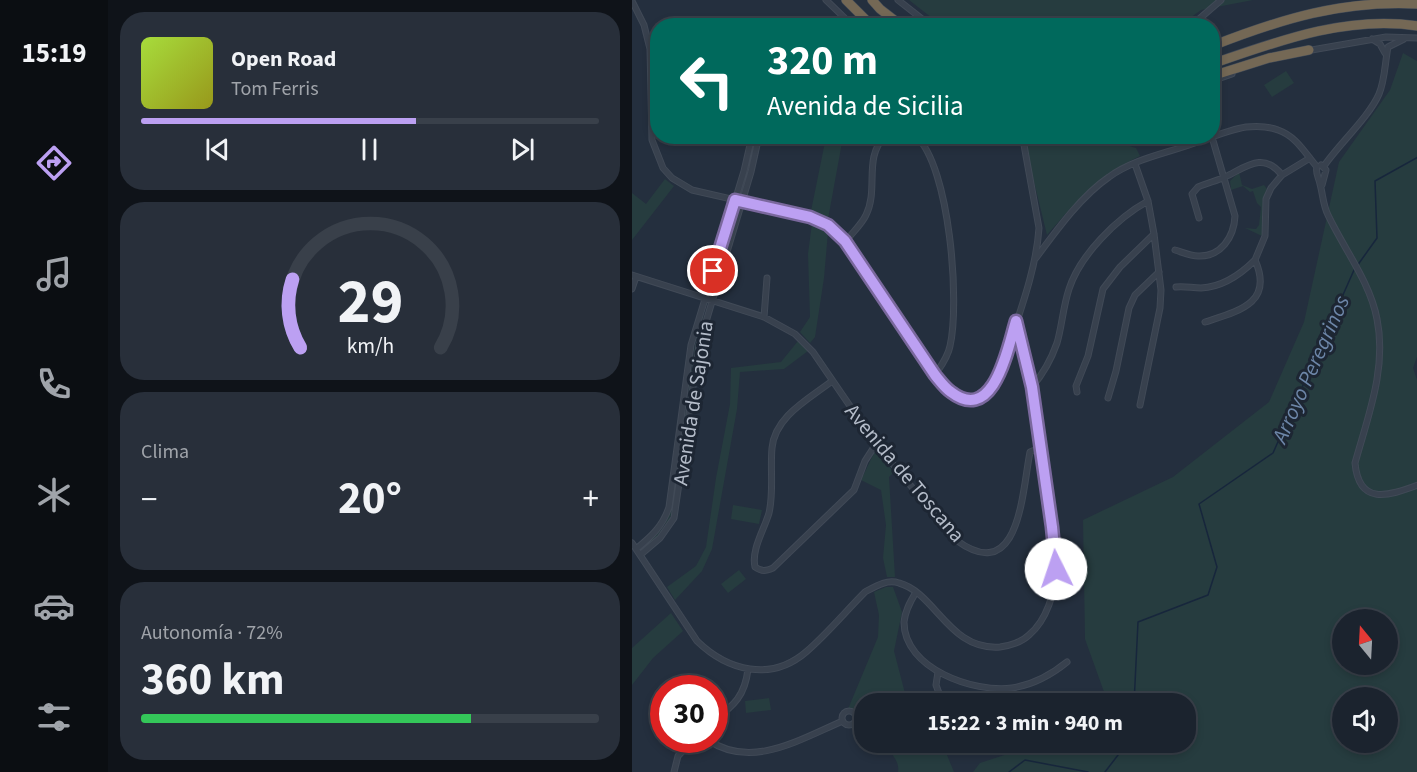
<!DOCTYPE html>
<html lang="es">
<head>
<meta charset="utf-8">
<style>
	:root { --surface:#1b232e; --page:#282f3a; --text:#f1f3f6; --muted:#a0a4aa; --line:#39404a; --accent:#bca0f2 }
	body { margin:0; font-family:"Source Sans 3",sans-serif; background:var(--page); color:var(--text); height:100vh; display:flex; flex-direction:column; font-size:22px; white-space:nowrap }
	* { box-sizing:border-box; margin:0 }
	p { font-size:20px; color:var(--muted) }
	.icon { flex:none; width:33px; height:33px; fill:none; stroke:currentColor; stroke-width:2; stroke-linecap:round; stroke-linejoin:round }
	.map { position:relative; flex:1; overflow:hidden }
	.sheet { display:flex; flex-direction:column; gap:12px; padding:12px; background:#0f1319; width:524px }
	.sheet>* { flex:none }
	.banner { position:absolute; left:18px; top:18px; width:570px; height:126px; border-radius:24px; box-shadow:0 3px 9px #0003,0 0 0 2px var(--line); background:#00695c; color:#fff; overflow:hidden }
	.needle { width:39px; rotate:342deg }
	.tools { position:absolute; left:700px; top:609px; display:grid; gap:12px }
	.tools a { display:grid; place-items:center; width:66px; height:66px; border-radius:50%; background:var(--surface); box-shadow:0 3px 9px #0003,0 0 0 2px var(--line); font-size:30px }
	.speed { position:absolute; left:18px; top:675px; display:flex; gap:12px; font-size:30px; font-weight:700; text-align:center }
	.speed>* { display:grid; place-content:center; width:78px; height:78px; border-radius:50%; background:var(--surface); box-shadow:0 3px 9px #0003,0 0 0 2px var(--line); line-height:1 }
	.speed .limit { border:9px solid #d22; background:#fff; color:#111 }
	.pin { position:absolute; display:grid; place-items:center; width:51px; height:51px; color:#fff; margin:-26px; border:3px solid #fff; border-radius:50%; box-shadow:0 2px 6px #0007 }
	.me { position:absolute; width:66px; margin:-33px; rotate:356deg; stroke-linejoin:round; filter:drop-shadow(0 0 4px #0008) }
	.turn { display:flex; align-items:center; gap:21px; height:126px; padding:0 18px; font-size:27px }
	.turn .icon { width:78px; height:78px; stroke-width:2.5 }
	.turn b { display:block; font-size:42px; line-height:51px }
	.big { font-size:45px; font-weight:700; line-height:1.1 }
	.sheet .card { flex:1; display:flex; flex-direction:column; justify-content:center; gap:9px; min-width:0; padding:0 21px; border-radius:24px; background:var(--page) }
	.sheet .dial { align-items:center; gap:0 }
	.dial svg { height:156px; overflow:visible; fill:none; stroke:var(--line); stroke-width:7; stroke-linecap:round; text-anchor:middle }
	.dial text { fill:var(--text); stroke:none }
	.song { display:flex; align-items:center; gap:18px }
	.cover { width:72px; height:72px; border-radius:9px; background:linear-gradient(135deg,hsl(80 70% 55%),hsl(60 70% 35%)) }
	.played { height:6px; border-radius:3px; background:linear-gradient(90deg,var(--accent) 60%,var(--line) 60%) }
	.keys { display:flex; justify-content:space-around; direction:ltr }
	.heat { display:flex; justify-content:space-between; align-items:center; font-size:33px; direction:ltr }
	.charge { height:9px; border-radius:4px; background:linear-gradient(90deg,#34c759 72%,var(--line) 0) }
	.trip { position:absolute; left:222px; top:693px; width:342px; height:60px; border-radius:24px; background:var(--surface); box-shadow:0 3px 9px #0003,0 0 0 2px var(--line); font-weight:700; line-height:60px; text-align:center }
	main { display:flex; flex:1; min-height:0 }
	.menu { display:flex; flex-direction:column; width:108px; justify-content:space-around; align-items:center; background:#0b0e12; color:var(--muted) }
	.menu .icon { width:42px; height:42px }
	.menu .on { color:var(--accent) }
	.menu b { font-size:27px; color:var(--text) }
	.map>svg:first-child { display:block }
	.green { fill:#263c3f; fill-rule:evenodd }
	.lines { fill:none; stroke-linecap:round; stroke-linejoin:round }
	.stream { stroke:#17263c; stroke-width:1.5 }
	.street-casing { stroke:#414a57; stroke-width:7 }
	.highway-casing { stroke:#434c59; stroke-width:10 }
	.street { stroke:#38414e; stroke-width:5 }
	.highway { stroke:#746855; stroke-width:9 }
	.route-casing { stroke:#7a689d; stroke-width:15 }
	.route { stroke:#bca0f2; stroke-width:10 }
	.labels { text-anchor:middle; stroke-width:6; stroke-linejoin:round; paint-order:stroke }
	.street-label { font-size:21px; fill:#b4bcc9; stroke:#1d2633 }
	.water-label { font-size:22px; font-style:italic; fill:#6d86a8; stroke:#1d2633 }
</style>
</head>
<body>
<main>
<nav class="menu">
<b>15:19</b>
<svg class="icon on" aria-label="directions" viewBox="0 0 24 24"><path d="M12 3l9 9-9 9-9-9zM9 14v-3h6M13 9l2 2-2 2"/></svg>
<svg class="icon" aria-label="music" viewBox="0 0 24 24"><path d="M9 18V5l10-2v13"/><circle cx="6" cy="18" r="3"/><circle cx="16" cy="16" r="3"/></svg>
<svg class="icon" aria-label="phone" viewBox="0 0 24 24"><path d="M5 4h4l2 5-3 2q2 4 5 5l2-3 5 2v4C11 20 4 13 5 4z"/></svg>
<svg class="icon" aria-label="climate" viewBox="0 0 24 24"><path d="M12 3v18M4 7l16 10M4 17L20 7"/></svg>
<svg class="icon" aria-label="car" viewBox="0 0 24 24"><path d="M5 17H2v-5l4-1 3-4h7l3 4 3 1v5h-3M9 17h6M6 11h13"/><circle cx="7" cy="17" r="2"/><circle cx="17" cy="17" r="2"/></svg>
<svg class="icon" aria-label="filters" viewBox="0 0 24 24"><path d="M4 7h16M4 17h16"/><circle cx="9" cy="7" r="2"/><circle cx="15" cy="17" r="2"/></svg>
</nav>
<section class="sheet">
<div class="card">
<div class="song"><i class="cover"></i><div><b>Open Road</b><p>Tom Ferris</p></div></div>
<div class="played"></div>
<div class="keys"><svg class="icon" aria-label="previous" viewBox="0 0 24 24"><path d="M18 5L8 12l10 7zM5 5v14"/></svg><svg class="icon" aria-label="pause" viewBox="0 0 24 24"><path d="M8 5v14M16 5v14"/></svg><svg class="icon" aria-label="next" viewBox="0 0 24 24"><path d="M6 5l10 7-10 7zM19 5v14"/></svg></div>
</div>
<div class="card dial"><svg viewBox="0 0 100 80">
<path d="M14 69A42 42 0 1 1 86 69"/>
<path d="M14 69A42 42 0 0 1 10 34" stroke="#bca0f2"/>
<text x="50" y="56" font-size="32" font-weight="700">29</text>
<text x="50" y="72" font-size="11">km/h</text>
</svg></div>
<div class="card"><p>Clima</p>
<div class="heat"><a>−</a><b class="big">20°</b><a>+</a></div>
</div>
<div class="card"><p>Autonomía · 72%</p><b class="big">360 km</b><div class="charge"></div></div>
</section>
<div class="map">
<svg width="786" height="772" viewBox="0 0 786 772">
	<rect width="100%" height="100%" fill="#242f3e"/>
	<path class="green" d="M277,0H621L569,10L547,26L309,25Z
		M771,53L785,61L786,354L781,368L786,383L785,772H341L348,763L409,743L554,742V704L476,703L453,639L451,520L541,477L637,402L672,322L707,162L758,90ZM711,620H756V664H711ZM711,698H756V742H711Z
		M654,71L662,83L640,97L632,85Z
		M194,137H211L196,219L179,211Z
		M391,137H480L481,141L504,148L508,156C464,177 446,200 415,235Z
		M607,172L610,185L620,189L632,185L635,189L631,200L630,236L613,228L624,229L627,225L629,207L625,203L621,191L618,192L611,186L599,190L598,181Z
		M33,179L42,186L0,240V193L14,204Z
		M180,223L196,232L192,278L183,337L178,343L168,332L178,317L176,254Z
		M74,307L64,345L42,507C37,525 27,539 11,548L32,527L40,507L63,345Z
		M166,341L176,351L152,369L108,372L105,409L80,549L70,571L43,600L35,587L64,566L74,547L84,478L98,404L99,368L149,362Z
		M243,451L262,472L257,477L263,577H255L251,558L254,525L249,490L229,480Z
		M101,505L130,510L127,524L99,519Z
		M107,570L114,579L96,593L89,584Z
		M254,587H261L270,612L262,651L275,701L279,703L232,704V732L222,726C229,719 226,710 216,709L246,637L247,615L242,592Z
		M39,613L51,631L21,658L0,685V648Z
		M137,698L139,710L114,713L113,701Z
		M248,743H310L322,772H266C268,760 257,750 248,743Z"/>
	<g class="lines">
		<path class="stream" d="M725,266L745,238L743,181L786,157
			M502,704L506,622L576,595L585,567L567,504L641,453L722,270
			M377,772L393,760L456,772
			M473,772L496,742"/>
		<defs>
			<path id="street" d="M194,0L221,26
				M266,0L299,26
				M0,1L12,25L18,49L20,140L31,168L40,178L60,190L178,217L196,225L214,241L303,375C328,405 350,412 369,371C382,326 404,275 407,228L392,145
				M559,26L589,0
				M740,39L748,44L753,53
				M674,51L754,37L786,38
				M580,81L600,74
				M284,136C318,167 328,303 318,346C316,357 309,366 303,375
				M503,164L516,201L522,234L529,290L528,308L508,405
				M689,165L694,170L690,185
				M692,166C707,144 737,117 747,94C753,80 753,62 756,47L772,39
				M685,167C683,173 687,178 688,184C691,195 691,205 696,215C712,249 738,282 745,319C755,368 736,416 723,463C727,506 756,496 786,485
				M567,218L560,194L566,187C575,183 584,181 593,177C614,167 631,151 650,175
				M214,241C220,233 230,224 234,215C247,189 231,158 253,136
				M543,250C550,252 558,256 566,256C589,257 602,237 603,216L580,137
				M404,258C424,231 449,196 477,177C500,160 531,154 557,145C576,139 595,130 614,127C625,126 636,126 646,130C664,136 673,153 685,167
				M0,275L132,317L163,334L181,352L244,444L324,540C388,587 390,492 398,452L410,447
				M544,287C553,286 560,288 569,288C591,287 608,275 623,260
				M0,289L4,277
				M132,317L135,278
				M573,322C607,311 642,303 623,260L633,236L634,199L639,188L650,175L678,158
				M200,381C177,399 143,416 140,448C138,470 142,492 137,513C132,530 119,550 123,567C130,572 134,571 141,568L222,490L233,461L244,444
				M400,387C411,374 419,360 425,343C430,326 431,307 437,289C448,255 485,218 516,201
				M445,392L444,386L456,356L471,289L488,267L522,234
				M476,398L484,371L497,308L503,295L527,272
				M0,543L65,641C96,671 139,682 174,652C195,634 214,611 233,592C244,586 255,579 267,583C304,593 317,651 368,647C377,646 390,642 397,635C415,620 423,592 424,570C424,544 419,518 416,492C408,435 398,379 384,322
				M4,549C19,537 31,526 37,507L59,345L112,171L120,136
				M8,555L28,538L42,518L67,345L119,172L127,136
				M284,592C278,602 273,611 272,622C272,669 342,693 380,688C400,685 419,675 435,662
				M306,672L304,685L311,704
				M32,702L29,708L32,713
				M450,704L462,695
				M210 718a7 7 0 1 1 14 0a7 7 0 1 1-14 0Z
				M82,721C102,705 113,696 116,669
				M76,740C120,770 168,739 211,721
				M42,772L46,756L61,740"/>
			<path id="highway" d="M214,0L240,26
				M240,0L248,9L270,26
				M580,46C649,19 710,0 786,4
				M580,64C646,41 715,15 786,26
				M580,76L637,58L677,50"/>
		</defs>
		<use href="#street" class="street-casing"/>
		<use href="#highway" class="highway-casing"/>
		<use href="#street" class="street"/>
		<use href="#highway" class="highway"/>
	</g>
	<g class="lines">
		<defs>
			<path id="route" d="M81,271L103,200L178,217L196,225L213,241L303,375C308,381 313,388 319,392C362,425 376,347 384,321L400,387L420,527L424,569"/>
		</defs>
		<use href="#route" class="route-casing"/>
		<use href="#route" class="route"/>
	</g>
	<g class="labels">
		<g class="street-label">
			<text transform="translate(61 403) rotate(-81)" y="7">Avenida de Sajonia</text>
			<text transform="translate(273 473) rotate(50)" y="7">Avenida de Toscana</text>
		</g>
		<g class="water-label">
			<text transform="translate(678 369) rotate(-66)" y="8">Arroyo Peregrinos</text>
		</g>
	</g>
</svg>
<div class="tools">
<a><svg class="needle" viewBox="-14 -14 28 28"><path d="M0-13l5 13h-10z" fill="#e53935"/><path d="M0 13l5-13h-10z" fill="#a0a4aa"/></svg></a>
<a><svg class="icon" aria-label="sound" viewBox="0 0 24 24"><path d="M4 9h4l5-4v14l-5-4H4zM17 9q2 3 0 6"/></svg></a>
</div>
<div class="speed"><div class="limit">30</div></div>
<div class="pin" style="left:81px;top:271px;background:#d93025"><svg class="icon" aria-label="arrive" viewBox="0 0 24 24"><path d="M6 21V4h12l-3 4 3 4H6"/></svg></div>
<svg class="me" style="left:424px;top:569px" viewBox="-20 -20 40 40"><circle r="19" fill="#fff"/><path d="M0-13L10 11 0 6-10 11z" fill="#bca0f2"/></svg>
<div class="trip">15:22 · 3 min · 940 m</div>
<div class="banner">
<div class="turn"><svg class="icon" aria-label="left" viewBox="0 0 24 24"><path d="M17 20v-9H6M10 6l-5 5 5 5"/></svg><div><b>320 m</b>Avenida de Sicilia</div></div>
</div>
</div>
</main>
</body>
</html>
